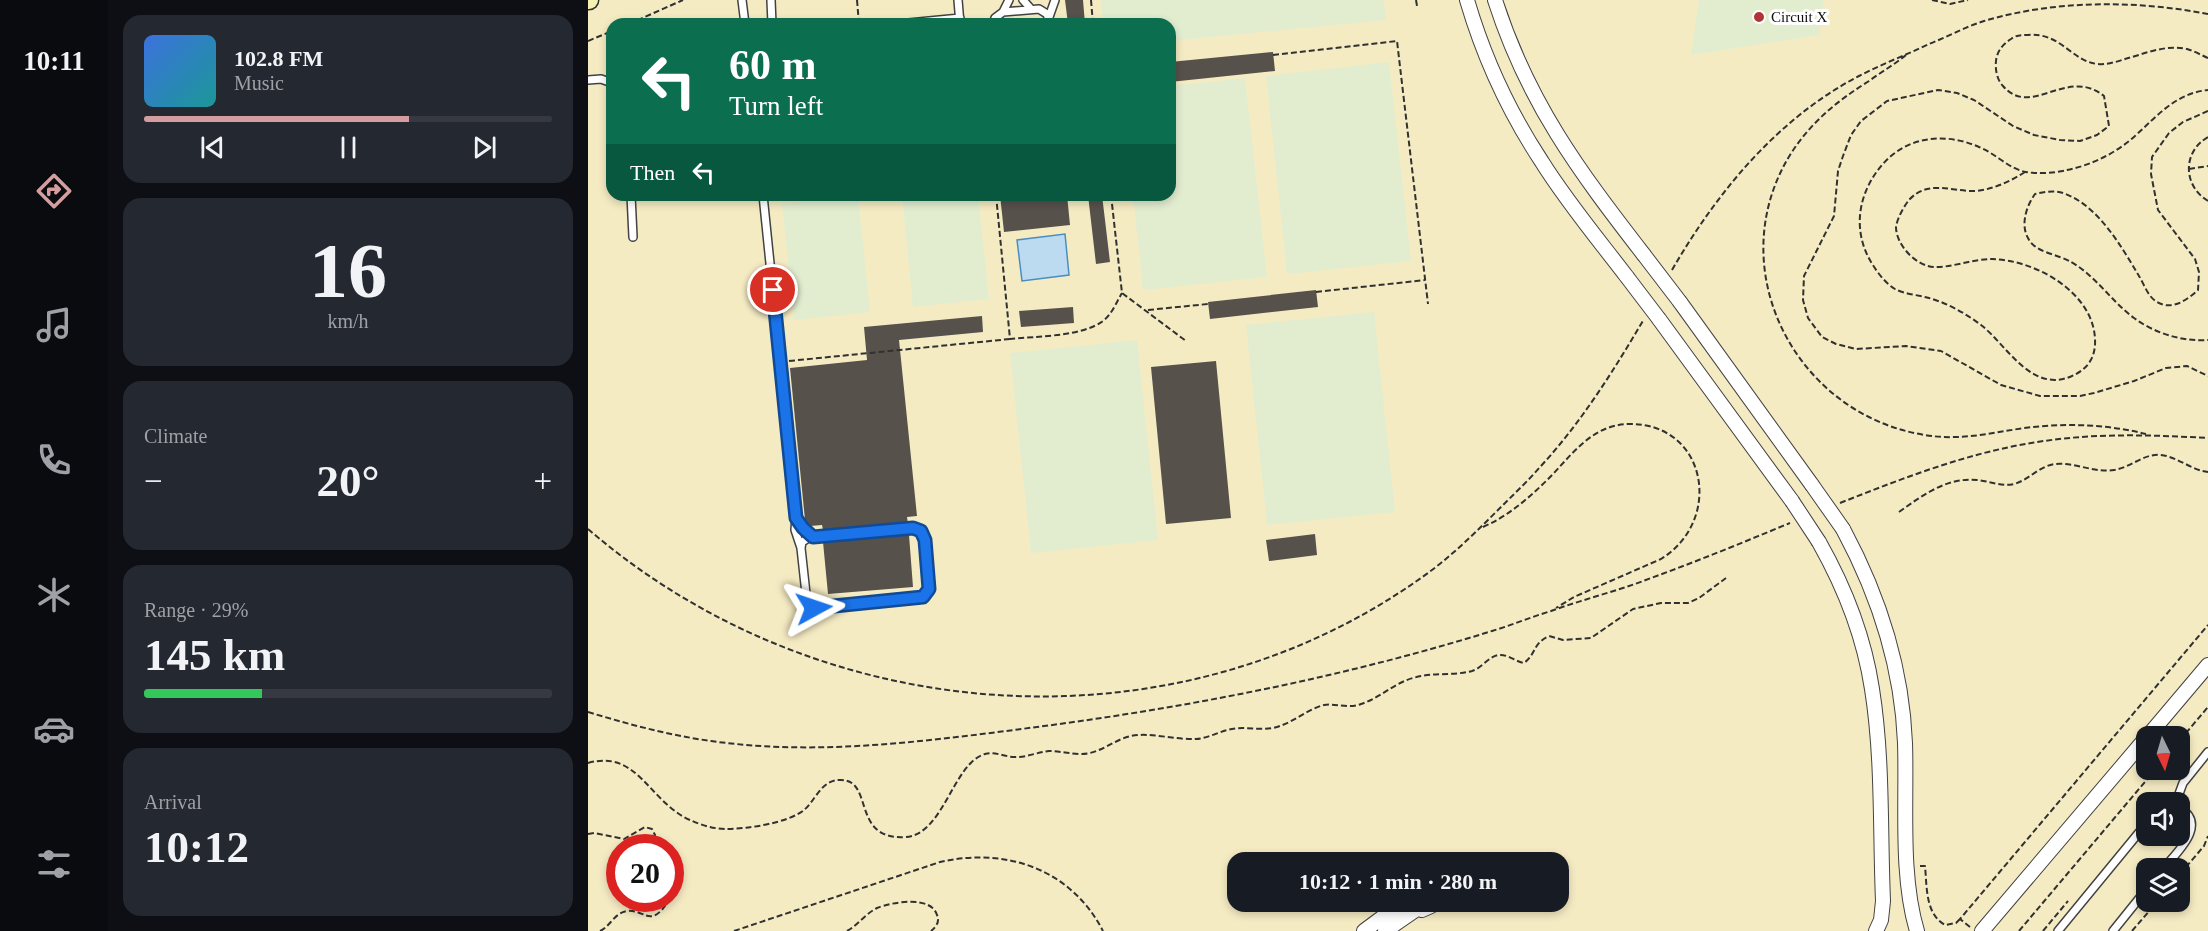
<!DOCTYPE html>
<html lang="en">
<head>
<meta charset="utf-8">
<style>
	:root { --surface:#171b24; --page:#242831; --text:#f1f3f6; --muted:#9ea1a6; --line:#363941; --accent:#d49ea0 }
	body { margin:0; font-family:"Times New Roman",serif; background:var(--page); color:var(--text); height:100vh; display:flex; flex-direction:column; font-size:22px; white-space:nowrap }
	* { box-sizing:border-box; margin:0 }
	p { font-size:20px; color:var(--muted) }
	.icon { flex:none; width:33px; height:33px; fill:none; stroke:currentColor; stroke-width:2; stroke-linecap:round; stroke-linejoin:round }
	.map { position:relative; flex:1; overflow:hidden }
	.details { display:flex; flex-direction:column; gap:15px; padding:15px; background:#0d0f14; width:480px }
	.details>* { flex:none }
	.guide { position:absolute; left:18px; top:18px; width:570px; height:183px; border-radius:18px; box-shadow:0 3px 9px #0003; background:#0b6e4f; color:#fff; overflow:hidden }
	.needle { width:39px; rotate:175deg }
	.fabs { position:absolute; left:1548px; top:726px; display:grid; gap:12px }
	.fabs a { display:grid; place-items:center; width:54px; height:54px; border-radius:12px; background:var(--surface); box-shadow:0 3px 9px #0003; font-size:30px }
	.speed { position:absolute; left:18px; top:834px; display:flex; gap:12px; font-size:30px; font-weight:700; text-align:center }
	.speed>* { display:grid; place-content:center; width:78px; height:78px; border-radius:50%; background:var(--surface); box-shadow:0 3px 9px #0003; line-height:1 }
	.speed .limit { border:9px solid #d22; background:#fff; color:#111 }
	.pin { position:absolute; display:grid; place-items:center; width:51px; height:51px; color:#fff; margin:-26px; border:3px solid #fff; border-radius:50%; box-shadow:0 2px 6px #0007 }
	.me { position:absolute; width:66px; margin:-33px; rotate:85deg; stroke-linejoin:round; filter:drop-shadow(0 0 4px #0008) }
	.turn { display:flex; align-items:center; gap:21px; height:126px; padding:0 24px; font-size:27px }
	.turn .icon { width:78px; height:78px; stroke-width:2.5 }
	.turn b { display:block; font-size:42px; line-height:51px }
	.then { display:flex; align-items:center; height:57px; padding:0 24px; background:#0003; gap:12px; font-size:22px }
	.big { font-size:45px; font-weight:600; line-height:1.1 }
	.details .tile { flex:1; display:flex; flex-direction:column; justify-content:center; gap:9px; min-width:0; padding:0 21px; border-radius:18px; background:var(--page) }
	.details .dial { align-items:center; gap:0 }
	.dial b { font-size:78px; line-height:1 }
	.song { display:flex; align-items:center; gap:18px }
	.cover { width:72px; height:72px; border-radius:9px; background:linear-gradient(135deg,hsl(220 70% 55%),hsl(180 70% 35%)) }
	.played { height:6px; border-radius:3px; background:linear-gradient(90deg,var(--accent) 65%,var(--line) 65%) }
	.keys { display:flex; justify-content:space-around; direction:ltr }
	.heat { display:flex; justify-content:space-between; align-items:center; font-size:33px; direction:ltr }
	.charge { height:9px; border-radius:4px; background:linear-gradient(90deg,#34c759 29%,var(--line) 0) }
	.trip { position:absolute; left:639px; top:852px; width:342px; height:60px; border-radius:18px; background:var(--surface); box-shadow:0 3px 9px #0003; font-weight:600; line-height:60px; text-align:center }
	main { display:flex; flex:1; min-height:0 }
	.menu { display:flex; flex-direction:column; width:108px; justify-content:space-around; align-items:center; background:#090b0e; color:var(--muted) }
	.menu .icon { width:42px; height:42px }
	.menu .on { color:var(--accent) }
	.menu b { font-size:27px; color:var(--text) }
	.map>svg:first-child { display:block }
	.sand { fill:#f5ebc3; fill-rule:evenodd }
	.pitch { fill:#e2edd0 }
	.water { fill:#bcdbf0; stroke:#4a8dc0; stroke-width:1.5 }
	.building { fill:#57514c }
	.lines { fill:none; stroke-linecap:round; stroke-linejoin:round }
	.service-casing { stroke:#424242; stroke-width:10 }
	.minor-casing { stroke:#424242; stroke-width:16 }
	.secondary-casing { stroke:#313131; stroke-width:21 }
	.path { stroke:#313131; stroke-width:2; stroke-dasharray:6 3; stroke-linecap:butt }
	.service { stroke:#fff; stroke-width:7 }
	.minor { stroke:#fff; stroke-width:14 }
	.secondary { stroke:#f7f1b4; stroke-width:18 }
	.minor-bridge-casing { stroke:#424242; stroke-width:16; stroke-linecap:butt }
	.minor-bridge { stroke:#fff; stroke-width:14 }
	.route-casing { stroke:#114b97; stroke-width:15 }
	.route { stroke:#1a73e8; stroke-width:10 }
	.poi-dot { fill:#b13537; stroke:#fff; stroke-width:2 }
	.labels { text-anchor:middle; stroke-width:6; stroke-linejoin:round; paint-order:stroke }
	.poi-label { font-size:15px; fill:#0f0f0f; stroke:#fff; text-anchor:start }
</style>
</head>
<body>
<main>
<nav class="menu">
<b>10:11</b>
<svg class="icon on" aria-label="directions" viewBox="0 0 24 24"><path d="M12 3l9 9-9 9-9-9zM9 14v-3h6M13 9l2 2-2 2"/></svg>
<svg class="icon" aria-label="music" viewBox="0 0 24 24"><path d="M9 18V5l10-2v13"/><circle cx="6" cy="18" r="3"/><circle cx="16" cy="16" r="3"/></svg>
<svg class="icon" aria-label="phone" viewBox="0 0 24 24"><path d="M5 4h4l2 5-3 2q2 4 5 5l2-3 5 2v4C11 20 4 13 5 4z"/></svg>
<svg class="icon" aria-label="climate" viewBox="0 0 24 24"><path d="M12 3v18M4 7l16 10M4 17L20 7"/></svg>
<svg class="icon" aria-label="car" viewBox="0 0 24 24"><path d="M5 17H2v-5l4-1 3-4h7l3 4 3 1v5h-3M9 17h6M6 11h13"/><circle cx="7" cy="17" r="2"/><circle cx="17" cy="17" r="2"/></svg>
<svg class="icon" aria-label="filters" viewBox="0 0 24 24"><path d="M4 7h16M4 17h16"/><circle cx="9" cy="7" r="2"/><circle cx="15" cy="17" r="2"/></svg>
</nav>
<section class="details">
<div class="tile">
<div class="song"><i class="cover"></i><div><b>102.8 FM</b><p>Music</p></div></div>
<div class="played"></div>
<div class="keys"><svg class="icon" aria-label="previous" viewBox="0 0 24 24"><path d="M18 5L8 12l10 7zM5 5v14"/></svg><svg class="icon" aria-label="pause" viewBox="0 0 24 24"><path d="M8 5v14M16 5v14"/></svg><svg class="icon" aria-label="next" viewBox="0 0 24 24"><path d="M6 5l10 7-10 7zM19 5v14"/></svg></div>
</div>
<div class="tile dial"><b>16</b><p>km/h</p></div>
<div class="tile"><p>Climate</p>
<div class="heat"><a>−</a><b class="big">20°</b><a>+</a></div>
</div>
<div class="tile"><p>Range · 29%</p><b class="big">145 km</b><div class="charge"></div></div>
<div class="tile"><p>Arrival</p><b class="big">10:12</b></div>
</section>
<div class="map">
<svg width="1620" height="931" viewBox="0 0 1620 931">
	<rect width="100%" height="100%" fill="#fefcf2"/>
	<path class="sand" d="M0,0H1620V931H0ZM24,24H582V195H24ZM1558,736H1592V770H1558ZM1558,802H1592V836H1558ZM32,848H82V898H32ZM650,862H970V902H650ZM1558,868H1592V902H1558Z"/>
	<path class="pitch" d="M513,0H796L798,20L582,41V24H515Z
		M1111,0H1236L1231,35L1103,55Z
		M801,62L823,261L699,274L678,76Z
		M657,78L679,277L555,290L545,195H582V86Z
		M314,195H390L401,299L325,307Z
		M270,196L282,312L206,320L194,204Z
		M786,312L807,512L679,525L658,325Z
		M549,340L570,540L443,553L422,353Z"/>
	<path class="water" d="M477,234L481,275L434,281L429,240Z"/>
	<path class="building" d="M477,0H495L497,24H480Z
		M685,52L687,71L582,82V62Z
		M412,195H479L482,225L416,232Z
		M500,195H514L522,262L508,264Z
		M728,290L730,307L622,319L620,302Z
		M485,307L486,323L433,327L431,311Z
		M394,316L395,332L311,340L329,516L319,517L320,524L235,530L234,525L222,526L217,520L202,368L279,360L276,327Z
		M628,361L643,518L578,524L563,367Z
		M727,534L729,555L681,561L678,540Z
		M321,535L325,587L240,594L235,542Z"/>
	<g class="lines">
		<defs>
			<path id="service" d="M154,0L157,24
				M183,0L184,24
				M370,0L372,24
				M435,0L443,9
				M415,12L451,9L459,14L462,24
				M461,17L467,0
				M310,24L372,18
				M405,24L407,18L415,12L421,0
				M0,80L13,79L24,83
				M43,195L45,237
				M175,195L208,517L207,530L213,548L219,603L223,607L228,608L332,597L340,592L336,537L333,531L328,529L222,537L214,542L213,548
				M208,517L215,528L225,537
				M1588,802L1595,783L1620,752
				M1576,868C1589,852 1620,825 1592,808
				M1470,931L1558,824
				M1525,931L1558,890"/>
			<path id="minor" d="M879,0C896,58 921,112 954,162C979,202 1010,239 1039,277
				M907,0C940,103 991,171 1056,255
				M1092,302L1224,485
				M1071,319L1204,501
				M1255,529C1291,596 1314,667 1317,743C1319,802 1312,875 1329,931
				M1231,542C1257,588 1276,636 1284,689C1295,758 1292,830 1295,901L1293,920L1288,931
				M1560,736L1620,665
				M824,906L834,910L843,906L845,902
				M776,931L815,902
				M797,931L829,909
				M1394,931L1558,738"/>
			<path id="secondary" d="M0,0H1"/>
		</defs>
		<use href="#service" class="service-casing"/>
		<use href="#minor" class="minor-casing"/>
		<use href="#secondary" class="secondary-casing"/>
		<path class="path" d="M269,0L271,24
			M503,0L505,24
			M828,0L829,6
			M1344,0L1362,4L1380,0
			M41,24L95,0
			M0,41L24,31
			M685,55L809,41L840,304
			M1318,55C1306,65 1293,72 1281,81C1249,101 1222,123 1202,155C1132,269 1208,415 1337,435C1371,441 1403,433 1436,428C1476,423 1518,424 1558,434
			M1620,58C1613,55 1606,51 1599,49C1578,44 1556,54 1537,59C1528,62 1518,65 1510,64C1484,62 1473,32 1440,35C1433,35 1428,35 1423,39C1415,44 1409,51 1408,61C1407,69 1409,80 1415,86C1443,119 1479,66 1516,96L1521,126L1509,135L1492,141L1472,140L1446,135L1425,126L1386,100L1369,93L1350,90L1299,101L1273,121L1263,135L1255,156L1250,171L1246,216L1216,276L1215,300L1220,318L1234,337L1248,344L1268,349L1318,346L1353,351L1413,385L1452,396H1492L1506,393L1546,381L1578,368L1599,366L1620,376
			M1620,111L1595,122L1581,133L1564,157L1563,174L1570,210L1607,259L1611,272L1610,290C1599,300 1584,311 1569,302C1560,297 1556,284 1551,276C1533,246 1510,205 1475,193C1466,190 1456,192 1447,194C1439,205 1432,224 1440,238C1447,253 1470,254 1483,262C1508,276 1523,301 1546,318C1566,333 1595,342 1620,340
			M1620,137C1594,152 1595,186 1620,201
			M1601,169L1620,166
			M1437,172C1421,182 1406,189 1388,191C1364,192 1340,179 1321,200C1316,206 1309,219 1308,227C1308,245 1328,266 1346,267C1362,268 1385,259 1404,259C1447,260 1505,292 1507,339C1508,357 1500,369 1484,376C1443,394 1419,345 1393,325C1377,313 1359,303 1341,298C1330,295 1316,294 1307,289C1297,283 1289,272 1283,262C1264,230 1270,193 1294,165C1319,136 1357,132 1391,147C1407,153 1421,169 1438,172C1450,174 1467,173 1479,170C1504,165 1528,153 1547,136C1569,116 1588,93 1620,90
			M408,195L422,339C449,336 493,337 515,321C524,314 528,303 534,293
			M523,195L534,293L598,341
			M1084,270C1129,192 1190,118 1271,76C1294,64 1318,55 1341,44C1359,37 1377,27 1396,21C1467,0 1547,0 1620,14
			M728,292L837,280
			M560,310L620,304
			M201,361L422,339
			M1252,503C1318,477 1384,451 1456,441C1510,433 1566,435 1620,438
			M1311,512C1335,495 1359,477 1389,480C1401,481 1413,487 1426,484C1441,480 1451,466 1467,464C1486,462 1506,473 1526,470C1542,468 1556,453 1573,455C1590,457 1603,470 1620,472
			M895,527C918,517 936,502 954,485C981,460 1000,425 1041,424C1119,423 1136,520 1073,559L986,597L968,608
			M0,529C234,731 592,757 844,570C869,551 891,529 913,507C926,494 940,481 952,467C993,423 1026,370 1056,319
			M0,712C46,726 92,738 139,743C241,755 347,740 449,727C602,707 756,677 904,631C924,625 943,617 963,611C996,599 1030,591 1063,578C1110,561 1156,542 1202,523
			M1592,740L1620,707
			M0,763C50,749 61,802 102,820C113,825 126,829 138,829C159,829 200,823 216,810C228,800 233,780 252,780C287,779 262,841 318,837C356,834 365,763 397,754C408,751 419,758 429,757C440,757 450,752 461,751C472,751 482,754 493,754C512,754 525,740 543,736C561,732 588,740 608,739C621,738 632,731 644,729C660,726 676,732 692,726C707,721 720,709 736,705C748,703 761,709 773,704C792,698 806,683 825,678C845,672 865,676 884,671C894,668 901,656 911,655C920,654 928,662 936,663C949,653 944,644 961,636L975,640L1003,638L1045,609L1073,603H1100L1111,598L1138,578
			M0,834L6,833L36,839L57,827L64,829L67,835L66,848
			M1332,866H1337C1339,886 1337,914 1357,925L1368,923L1372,919
			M1592,874L1616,846L1620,836
			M1382,927L1372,919L1620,625
			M12,931C22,927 26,913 39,911C56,909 61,927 77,906V898
			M146,931L352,862C418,847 483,869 515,931
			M259,931C270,925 277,914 289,908C304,902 343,895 349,915C352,922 348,927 343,931
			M1431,931L1567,770
			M1455,931L1480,901
			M1544,931L1569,902"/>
		<use href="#service" class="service"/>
		<use href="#minor" class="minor"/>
		<use href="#secondary" class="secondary"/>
		<defs>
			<path id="minor-bridge" d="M1056,255L1092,302
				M1039,277L1071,319
				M1224,485L1255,529
				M1204,501L1231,542"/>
		</defs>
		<use href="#minor-bridge" class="minor-bridge-casing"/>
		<use href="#minor-bridge" class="minor-bridge"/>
	</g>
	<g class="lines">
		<defs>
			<path id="route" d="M185,290L208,518L215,528L225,537L325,528L333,531L337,540L341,589L335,597L226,608"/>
		</defs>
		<use href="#route" class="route-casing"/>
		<use href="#route" class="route"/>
	</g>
	<circle class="poi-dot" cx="1171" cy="17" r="6"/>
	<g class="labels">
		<g class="poi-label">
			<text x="1183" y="22">Circuit X</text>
		</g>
	</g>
</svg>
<div class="fabs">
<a><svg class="needle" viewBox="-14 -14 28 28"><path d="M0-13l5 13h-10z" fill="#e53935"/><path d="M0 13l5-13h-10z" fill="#9ea1a6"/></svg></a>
<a><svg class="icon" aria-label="sound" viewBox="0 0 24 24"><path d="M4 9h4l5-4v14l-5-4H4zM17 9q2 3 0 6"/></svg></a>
<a><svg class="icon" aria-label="layers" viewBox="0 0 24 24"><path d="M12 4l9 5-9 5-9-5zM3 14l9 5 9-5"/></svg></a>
</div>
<div class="speed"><div class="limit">20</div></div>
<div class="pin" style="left:185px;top:290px;background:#d93025"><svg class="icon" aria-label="arrive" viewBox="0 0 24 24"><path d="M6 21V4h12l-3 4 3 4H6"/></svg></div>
<svg class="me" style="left:226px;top:608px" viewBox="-20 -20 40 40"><path d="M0-17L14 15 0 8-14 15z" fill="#1a73e8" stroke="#fff" stroke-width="4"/></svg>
<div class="trip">10:12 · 1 min · 280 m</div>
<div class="guide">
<div class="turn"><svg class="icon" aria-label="left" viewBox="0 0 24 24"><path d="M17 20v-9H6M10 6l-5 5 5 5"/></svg><div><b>60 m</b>Turn left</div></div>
<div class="then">Then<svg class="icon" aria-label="left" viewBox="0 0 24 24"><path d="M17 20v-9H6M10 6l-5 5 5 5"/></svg></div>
</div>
</div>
</main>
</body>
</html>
